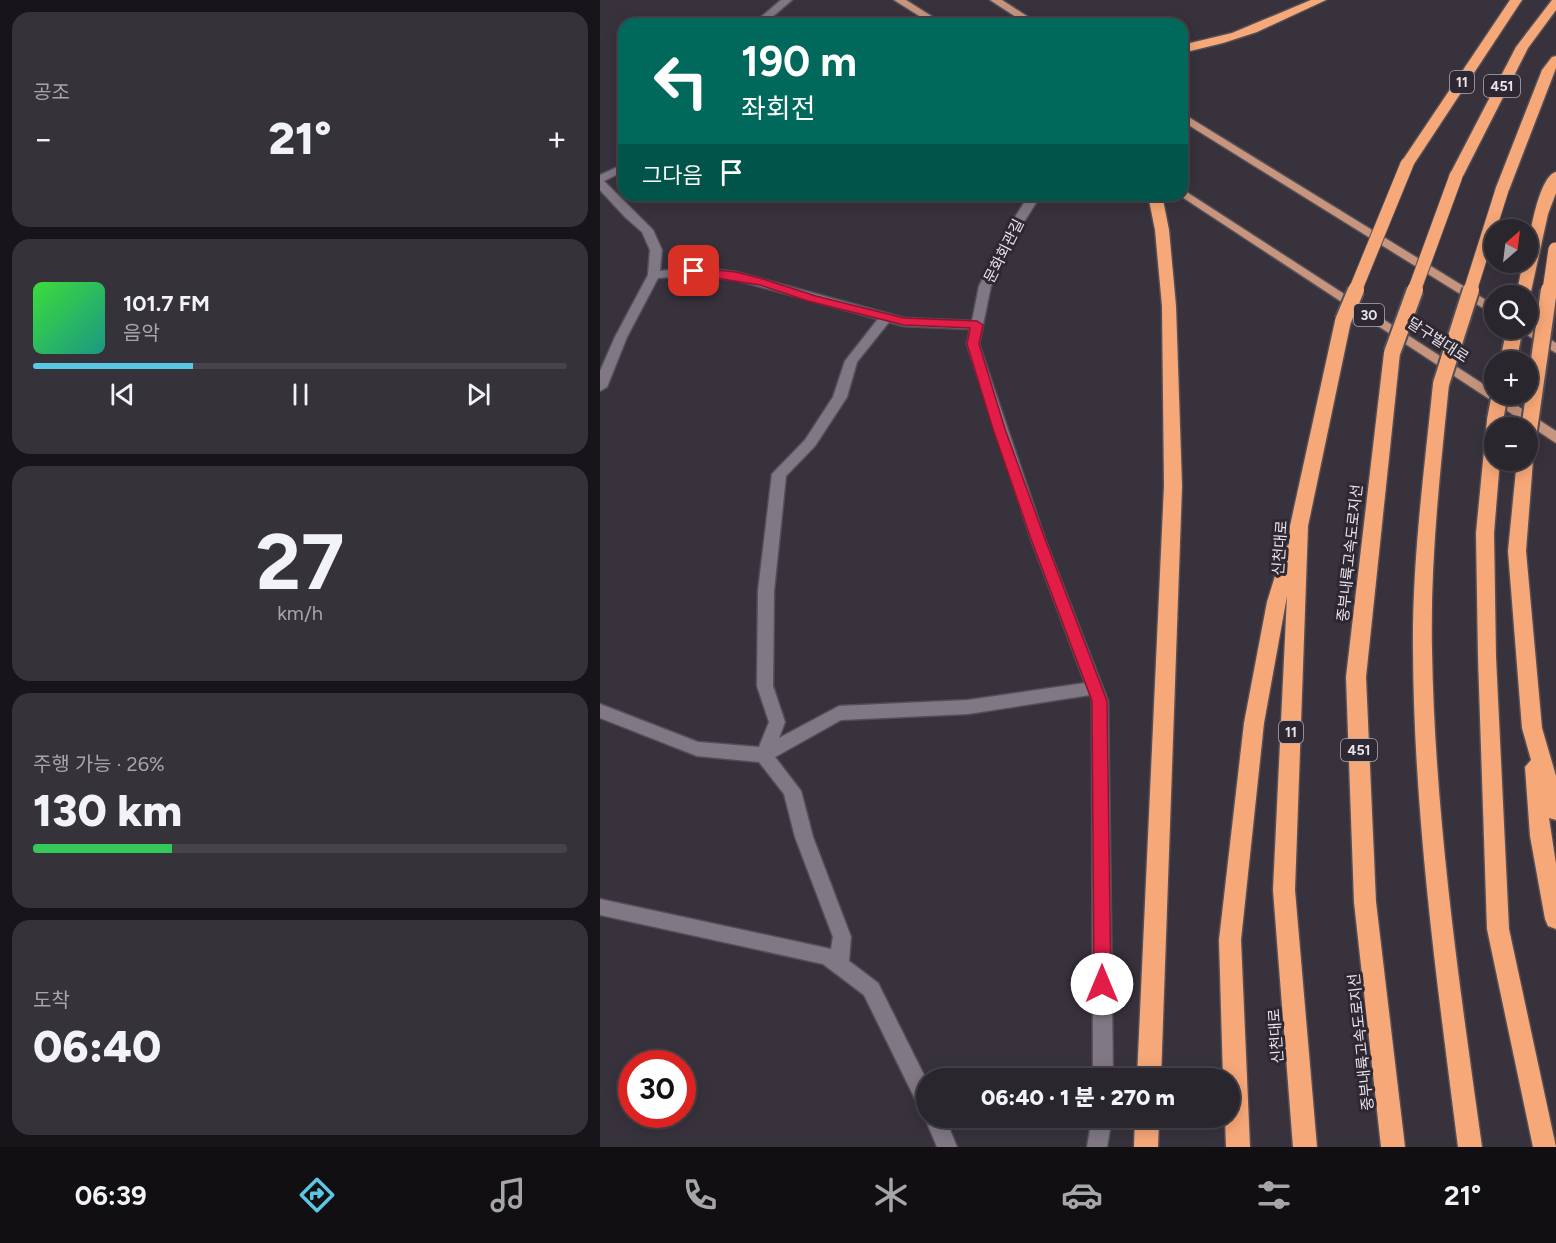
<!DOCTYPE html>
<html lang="ko">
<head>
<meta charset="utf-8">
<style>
	:root { --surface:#2a262e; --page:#36323a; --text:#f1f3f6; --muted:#a5a5aa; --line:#46434a; --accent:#5ac8e5 }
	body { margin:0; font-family:Figtree,"Noto Sans KR",sans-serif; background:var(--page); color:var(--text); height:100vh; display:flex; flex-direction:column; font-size:22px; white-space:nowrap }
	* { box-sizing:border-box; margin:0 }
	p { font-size:20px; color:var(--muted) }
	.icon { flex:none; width:33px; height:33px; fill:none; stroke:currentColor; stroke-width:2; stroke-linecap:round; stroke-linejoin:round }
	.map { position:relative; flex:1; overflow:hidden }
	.drawer { display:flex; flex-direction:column; gap:12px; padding:12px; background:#171519; width:600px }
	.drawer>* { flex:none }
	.banner { position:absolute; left:18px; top:18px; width:570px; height:183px; border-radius:18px; box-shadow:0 3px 15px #0003,0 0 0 2px var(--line); background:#00695c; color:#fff; overflow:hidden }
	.needle { width:39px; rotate:28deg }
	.fabs { position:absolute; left:884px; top:219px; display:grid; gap:12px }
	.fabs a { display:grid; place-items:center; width:54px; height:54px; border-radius:50%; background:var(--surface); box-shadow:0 3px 15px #0003,0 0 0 2px var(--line); font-size:30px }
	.speed { position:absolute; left:18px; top:1050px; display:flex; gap:12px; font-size:30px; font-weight:700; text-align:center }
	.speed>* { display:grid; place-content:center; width:78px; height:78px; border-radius:50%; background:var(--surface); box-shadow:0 3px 15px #0003,0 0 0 2px var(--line); line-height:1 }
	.speed .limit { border:9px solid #d22; background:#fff; color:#111 }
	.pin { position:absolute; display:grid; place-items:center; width:51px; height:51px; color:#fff; margin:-26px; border-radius:12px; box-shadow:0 3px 9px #0006 }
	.me { position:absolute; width:66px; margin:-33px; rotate:0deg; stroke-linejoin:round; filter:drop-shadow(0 0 4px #0008) }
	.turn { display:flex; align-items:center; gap:21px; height:126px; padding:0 24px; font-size:27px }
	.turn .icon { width:78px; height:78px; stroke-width:2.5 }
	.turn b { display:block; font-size:42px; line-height:51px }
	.then { display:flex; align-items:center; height:57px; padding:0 24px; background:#0003; gap:12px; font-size:22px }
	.big { font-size:45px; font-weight:800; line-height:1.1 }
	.drawer .card { flex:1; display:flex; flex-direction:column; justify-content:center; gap:9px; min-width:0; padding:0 21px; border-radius:18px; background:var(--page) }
	.drawer .dial { align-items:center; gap:0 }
	.dial b { font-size:78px; line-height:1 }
	.song { display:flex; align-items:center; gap:18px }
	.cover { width:72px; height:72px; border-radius:9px; background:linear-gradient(135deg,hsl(120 70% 55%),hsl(170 70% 35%)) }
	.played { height:6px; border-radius:3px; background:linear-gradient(90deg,var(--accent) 30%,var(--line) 30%) }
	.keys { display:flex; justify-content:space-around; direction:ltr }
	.heat { display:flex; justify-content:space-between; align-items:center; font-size:33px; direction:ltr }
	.charge { height:9px; border-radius:4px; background:linear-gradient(90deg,#34c759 26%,var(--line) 0) }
	.trip { position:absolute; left:316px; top:1068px; width:324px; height:60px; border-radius:30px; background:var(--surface); box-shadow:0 3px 15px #0003,0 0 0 2px var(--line); font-weight:800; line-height:60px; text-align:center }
	.tabs { display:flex; height:96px; justify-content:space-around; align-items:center; background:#110f12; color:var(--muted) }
	.tabs .icon { width:42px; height:42px }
	.tabs .current { color:var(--accent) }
	.tabs b { font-size:27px; color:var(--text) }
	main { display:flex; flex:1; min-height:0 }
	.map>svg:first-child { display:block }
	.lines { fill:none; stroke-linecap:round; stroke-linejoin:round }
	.minor-casing { stroke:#544f57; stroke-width:3 }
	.major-casing { stroke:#544f57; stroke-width:3 }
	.highway-casing { stroke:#544f57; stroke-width:3 }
	.minor { fill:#807985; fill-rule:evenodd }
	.major { fill:#c7957d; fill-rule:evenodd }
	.highway { fill:#f7a878; fill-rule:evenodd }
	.highway-bridge-far1-casing { stroke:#544f57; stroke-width:15; stroke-linecap:butt }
	.highway-bridge-casing { stroke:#544f57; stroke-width:20; stroke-linecap:butt }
	.highway-bridge-far1 { stroke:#f7a878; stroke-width:13 }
	.highway-bridge { stroke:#f7a878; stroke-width:16 }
	.route { fill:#e11d48; stroke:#92132f; stroke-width:1.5 }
	.labels { text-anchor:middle; stroke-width:6; stroke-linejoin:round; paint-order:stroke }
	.shield { fill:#2e2832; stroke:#b0acb4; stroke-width:1.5 }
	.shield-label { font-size:14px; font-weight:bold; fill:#e8e4eb }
	.street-label { font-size:15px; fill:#e8e4eb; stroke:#2e2832 }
</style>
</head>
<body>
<main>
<section class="drawer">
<div class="card"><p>공조</p>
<div class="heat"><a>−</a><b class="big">21°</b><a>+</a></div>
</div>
<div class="card">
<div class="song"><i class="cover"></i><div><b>101.7 FM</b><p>음악</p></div></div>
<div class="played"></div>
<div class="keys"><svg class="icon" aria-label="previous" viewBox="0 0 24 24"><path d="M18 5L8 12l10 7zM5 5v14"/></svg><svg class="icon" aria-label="pause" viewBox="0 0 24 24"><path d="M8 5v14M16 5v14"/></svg><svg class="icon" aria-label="next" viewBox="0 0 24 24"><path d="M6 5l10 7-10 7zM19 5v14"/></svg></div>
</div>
<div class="card dial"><b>27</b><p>km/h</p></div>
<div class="card"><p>주행 가능 · 26%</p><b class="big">130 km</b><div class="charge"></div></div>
<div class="card"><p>도착</p><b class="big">06:40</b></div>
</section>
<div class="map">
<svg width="956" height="1147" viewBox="0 0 956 1147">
	<rect width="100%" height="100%" fill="#38323d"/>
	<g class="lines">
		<defs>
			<path id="minor" d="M181,0H192L164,24H153Z
				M24,164V171L4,181L53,230L62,250L60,271L94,267L136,272L304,318L372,321L379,286L410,225L429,195H441L422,225L391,286L379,344L445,539L508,701L513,1078H493L492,701L490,695L368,714L241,720L175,757L201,791L213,837L251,937L249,961L278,983L327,1081V1112L320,1109L264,995L223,964L0,915V899L231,949L233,937L195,837L184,794L159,762L97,756L0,718V704L98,742L159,747L169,722L157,686L158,591L172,474L205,440L233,397L245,361L278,319L136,280L94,275L58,278L27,337L7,387L0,391V371L15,337L48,275L50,250L42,232L25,217L0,190V175ZM289,322L304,326L370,329L367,344L431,539L485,683L368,700L239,706L179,738L185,722L173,686L174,591L186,476L215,446L247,397L257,362Z
				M327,1113V1118H345L357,1147H337L325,1118Z
				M492,1118H512L507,1147H487Z"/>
			<path id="major" d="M294,0H306L344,24H332Z
				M390,0H402L439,24H427Z
				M582,113L894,305V315L582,121Z
				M582,189L894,391V394H899L956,431V443L579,195H582Z
				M927,325L956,343V353L916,328H927Z"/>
			<path id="highway" d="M711,0H726L657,32L623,43L582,53V45L632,33Z
				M910,0H922L812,167H802L800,164Z
				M952,0H956V10L928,48L863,176L856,180L851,179L849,176L916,47Z
				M956,56V68L909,190L902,194L897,193L895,190L942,70L952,57Z
				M956,172V193L948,214L930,296L927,300V296H916L923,262H927C927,245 938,176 956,172Z
				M548,195H562L569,230L576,306L582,486L561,1078H537L564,486L562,306L555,230Z
				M743,316L751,321L708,526L695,890L717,1147H693L673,890L687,596L664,723L641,940L650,1147H626L625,1118H630V1078H623L619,940L644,723L667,602L683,550L689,544L690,526L735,321Z
				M792,348L800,353L766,677L776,902L805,1147H781L754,902L746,677L784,353Z
				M841,379L847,380L849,384C840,473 830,561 832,651C835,817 859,982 882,1147H858C837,982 814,817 813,651C812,561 824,473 833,384L835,380Z
				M895,414L901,416L903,428H894V460H900L894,533L896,657L909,929L956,1147H933L887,929L878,657L876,533L887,420L889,416Z
				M927,455L933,460L926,551L942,728L956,776V820L949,818L956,864V929L948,926L945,919L930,836L925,767L931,760L922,728L908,551L917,460H927Z
				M535,1118H559L558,1147H534Z"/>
		</defs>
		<use href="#minor" class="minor-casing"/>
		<use href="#major" class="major-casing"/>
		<use href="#highway" class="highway-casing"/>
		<use href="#minor" class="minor"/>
		<use href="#major" class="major"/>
		<use href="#highway" class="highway"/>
		<defs>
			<path id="highway-bridge-far1" d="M755,291L807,164
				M814,291L856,176
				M870,291L902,190
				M949,291L955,249"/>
			<path id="highway-bridge" d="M743,321L756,290
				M792,353L815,290
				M908,362L915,328
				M841,384L871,290
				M895,420L900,394
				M927,444L949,290"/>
		</defs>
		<use href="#highway-bridge-far1" class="highway-bridge-far1-casing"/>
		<use href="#highway-bridge" class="highway-bridge-casing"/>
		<use href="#highway-bridge-far1" class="highway-bridge-far1"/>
		<use href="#highway-bridge" class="highway-bridge"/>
	</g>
	<path class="route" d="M94,268L136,272L163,279L216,296L304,318L377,321L383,325L379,344L405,429L445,539L507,701L511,984L509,990L502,993L496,990L494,984L492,701L431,539L393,429L367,344L370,328L304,325L208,301L160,285L90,274L88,271Z"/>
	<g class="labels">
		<g class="shield">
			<rect x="850" y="71" width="24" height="22" rx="4.5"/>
			<rect x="884" y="75" width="36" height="22" rx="4.5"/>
			<rect x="754" y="304" width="30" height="22" rx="4.5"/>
			<rect x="679" y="721" width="24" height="22" rx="4.5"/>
			<rect x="741" y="739" width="36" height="22" rx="4.5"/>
		</g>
		<g class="shield-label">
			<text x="862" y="87">11</text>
			<text x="902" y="91">451</text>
			<text x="769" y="320">30</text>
			<text x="691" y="737">11</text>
			<text x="759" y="755">451</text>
		</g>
		<g class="street-label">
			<text transform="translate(404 251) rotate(-63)" y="5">문화회관길</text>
			<text transform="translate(838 340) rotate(33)" y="5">달구벌대로</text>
			<text transform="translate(680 548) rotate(-86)" y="5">신천대로</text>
			<text transform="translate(750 553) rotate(-84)" y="5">중부내륙고속도로지선</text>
			<text transform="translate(676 1036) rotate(-94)" y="5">신천대로</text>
			<text transform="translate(761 1042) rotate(-96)" y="5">중부내륙고속도로지선</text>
		</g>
	</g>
</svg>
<div class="fabs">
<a><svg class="needle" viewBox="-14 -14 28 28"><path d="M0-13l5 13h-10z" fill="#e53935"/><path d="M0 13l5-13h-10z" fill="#a5a5aa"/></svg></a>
<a><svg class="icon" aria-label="search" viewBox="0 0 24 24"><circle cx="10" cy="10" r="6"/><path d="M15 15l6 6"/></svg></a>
<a>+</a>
<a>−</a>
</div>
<div class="speed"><div class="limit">30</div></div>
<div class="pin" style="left:94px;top:271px;background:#d93025"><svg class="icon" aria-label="arrive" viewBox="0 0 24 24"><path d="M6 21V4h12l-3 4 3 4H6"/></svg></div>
<svg class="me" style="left:502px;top:984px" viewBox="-20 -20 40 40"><circle r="19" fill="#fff"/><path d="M0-13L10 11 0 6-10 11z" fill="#e11d48"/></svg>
<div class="trip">06:40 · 1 분 · 270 m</div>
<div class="banner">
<div class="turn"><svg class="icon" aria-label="left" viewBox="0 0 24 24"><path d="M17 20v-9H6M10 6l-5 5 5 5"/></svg><div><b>190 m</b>좌회전</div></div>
<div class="then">그다음<svg class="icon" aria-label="arrive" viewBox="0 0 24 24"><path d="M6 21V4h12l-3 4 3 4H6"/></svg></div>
</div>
</div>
</main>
<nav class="tabs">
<b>06:39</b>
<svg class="icon current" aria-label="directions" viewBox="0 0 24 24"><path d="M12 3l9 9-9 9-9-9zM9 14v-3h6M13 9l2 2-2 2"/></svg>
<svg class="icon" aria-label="music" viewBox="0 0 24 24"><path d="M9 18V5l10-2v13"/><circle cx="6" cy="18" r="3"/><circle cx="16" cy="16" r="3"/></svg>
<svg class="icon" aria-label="phone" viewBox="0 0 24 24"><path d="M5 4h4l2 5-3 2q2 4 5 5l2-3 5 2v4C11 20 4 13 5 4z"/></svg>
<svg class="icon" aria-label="climate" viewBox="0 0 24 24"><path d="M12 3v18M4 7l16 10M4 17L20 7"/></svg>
<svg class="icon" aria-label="car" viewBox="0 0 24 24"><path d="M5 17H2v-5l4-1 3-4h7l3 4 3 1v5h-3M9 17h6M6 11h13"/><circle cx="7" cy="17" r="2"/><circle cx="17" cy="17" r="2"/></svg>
<svg class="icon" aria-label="filters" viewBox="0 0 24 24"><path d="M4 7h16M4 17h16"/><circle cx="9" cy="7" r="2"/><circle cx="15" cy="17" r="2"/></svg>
<b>21°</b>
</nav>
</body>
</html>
